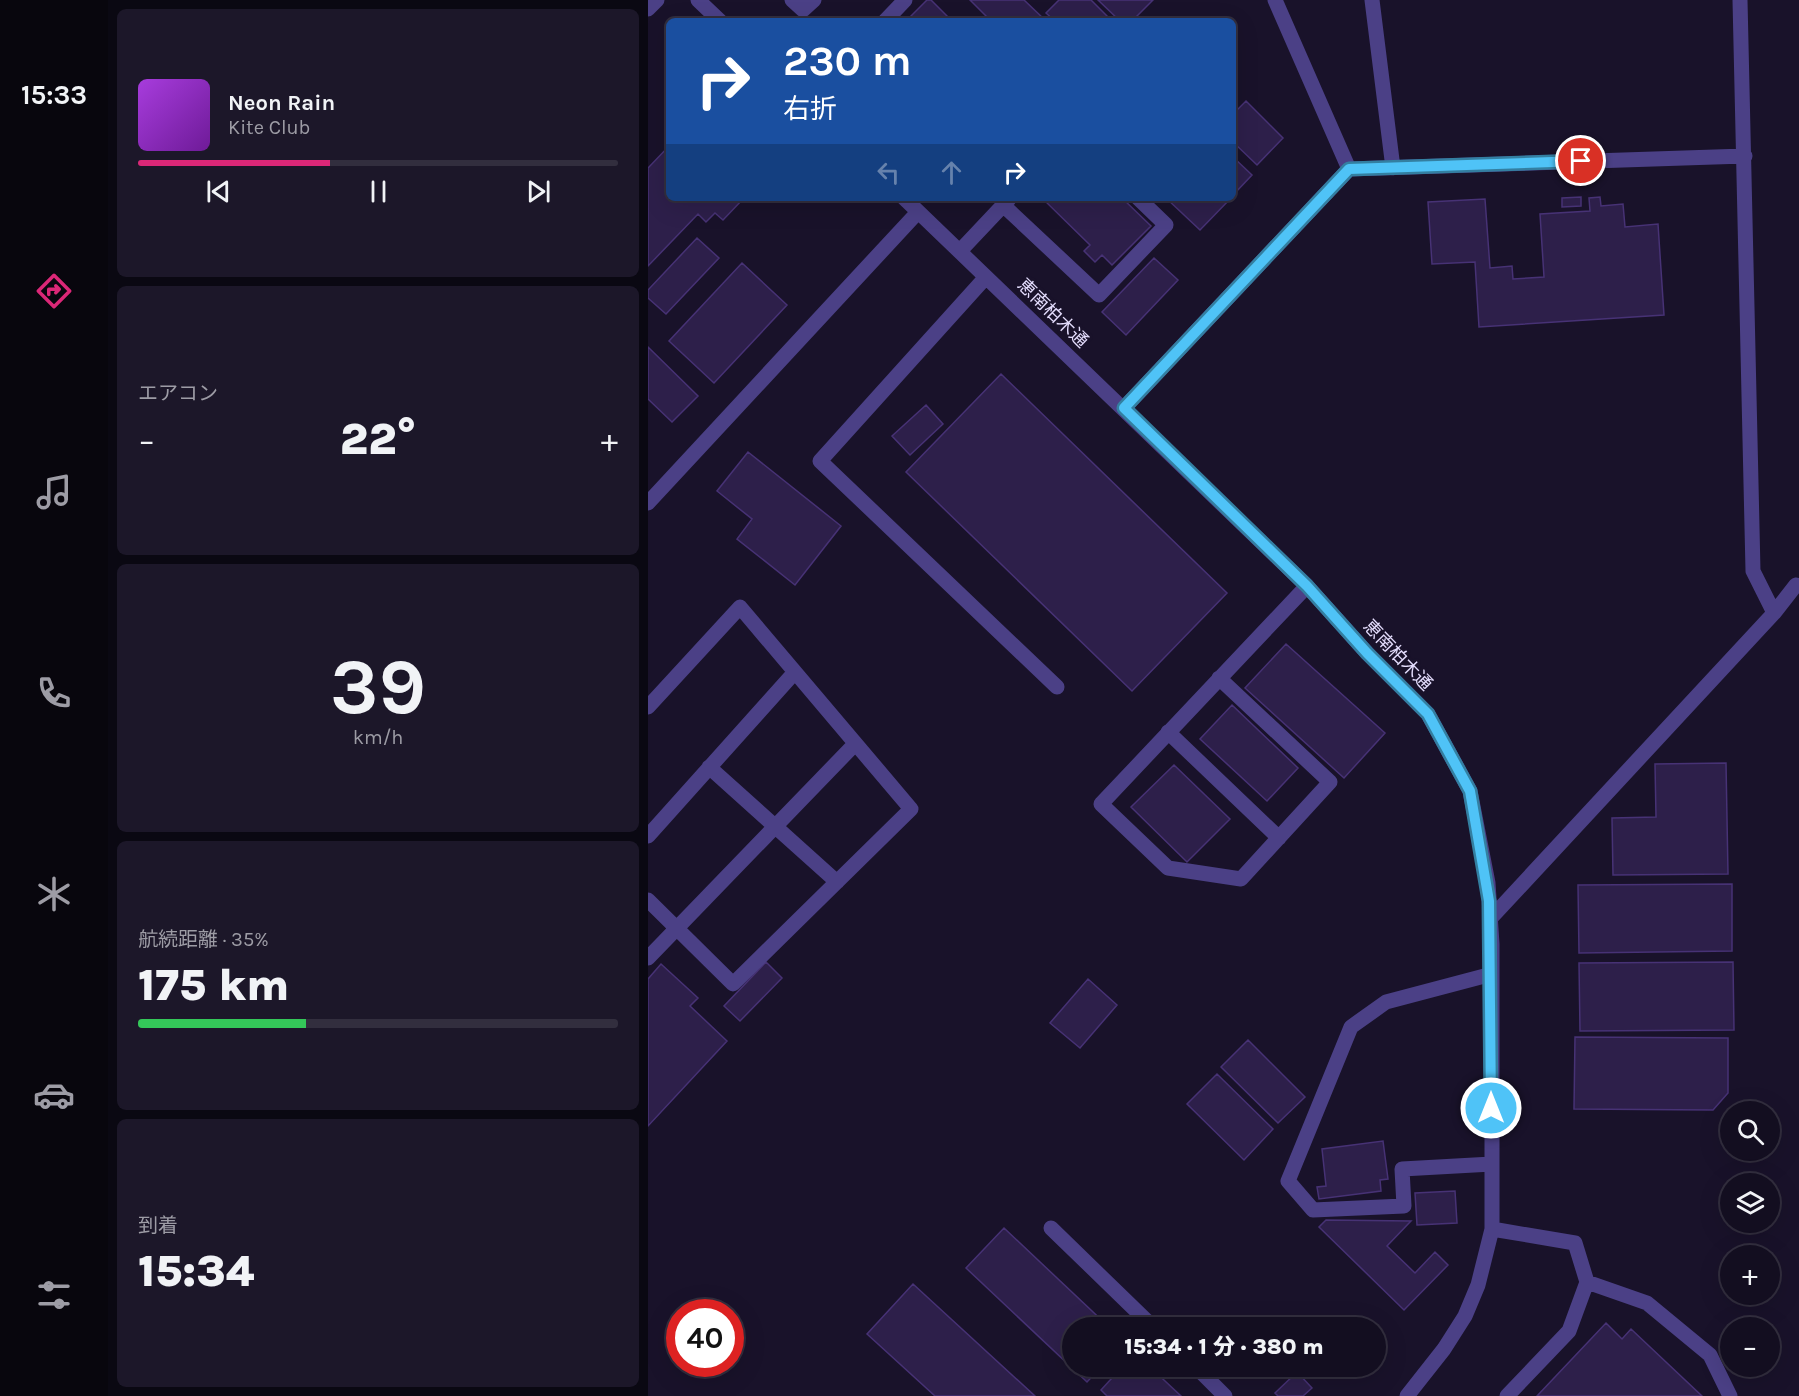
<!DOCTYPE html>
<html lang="ja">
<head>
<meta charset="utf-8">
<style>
	:root { --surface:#130e20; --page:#1c1729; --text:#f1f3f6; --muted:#9d9ca5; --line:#322e3e; --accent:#db2777 }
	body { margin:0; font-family:Karla,"Noto Sans JP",sans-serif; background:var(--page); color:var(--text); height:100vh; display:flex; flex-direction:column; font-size:22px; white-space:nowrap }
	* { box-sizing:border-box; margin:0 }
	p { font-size:20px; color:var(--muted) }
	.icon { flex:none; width:33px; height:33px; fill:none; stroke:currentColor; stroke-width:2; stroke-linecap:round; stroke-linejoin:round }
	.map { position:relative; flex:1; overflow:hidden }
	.details { display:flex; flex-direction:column; gap:9px; padding:9px; background:#0a0812; width:540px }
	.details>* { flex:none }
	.hud { position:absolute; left:18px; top:18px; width:570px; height:183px; border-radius:9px; box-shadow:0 6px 24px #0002,0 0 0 2px var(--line); background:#1a4fa0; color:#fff; overflow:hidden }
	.fabs { position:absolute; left:1072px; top:1101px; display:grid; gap:12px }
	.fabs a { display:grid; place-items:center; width:60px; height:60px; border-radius:50%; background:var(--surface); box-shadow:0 6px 24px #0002,0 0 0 2px var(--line); font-size:30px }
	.speed { position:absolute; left:18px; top:1299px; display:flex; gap:12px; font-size:30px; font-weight:700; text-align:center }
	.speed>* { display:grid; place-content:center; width:78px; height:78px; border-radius:50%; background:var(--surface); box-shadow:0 6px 24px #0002,0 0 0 2px var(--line); line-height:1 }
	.speed .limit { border:9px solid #d22; background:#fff; color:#111 }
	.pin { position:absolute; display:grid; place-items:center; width:51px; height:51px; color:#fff; margin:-26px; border:3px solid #fff; border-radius:50%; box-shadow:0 2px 6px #0007 }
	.me { position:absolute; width:66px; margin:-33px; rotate:0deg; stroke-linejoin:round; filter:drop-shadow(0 0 4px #0008) }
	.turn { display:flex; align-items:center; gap:21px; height:126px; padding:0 18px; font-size:27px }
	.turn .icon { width:78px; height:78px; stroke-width:2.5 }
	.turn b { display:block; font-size:42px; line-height:51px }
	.lanes { display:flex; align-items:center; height:57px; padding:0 18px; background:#0003; justify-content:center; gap:30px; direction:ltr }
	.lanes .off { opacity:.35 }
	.big { font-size:45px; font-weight:800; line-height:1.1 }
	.details .tile { flex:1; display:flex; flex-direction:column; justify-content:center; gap:9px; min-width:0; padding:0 21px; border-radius:9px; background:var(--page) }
	.details .dial { align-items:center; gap:0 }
	.dial b { font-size:78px; line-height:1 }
	.song { display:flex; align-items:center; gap:18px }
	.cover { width:72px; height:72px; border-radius:9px; background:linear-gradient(135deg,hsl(280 70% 55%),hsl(280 70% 35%)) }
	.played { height:6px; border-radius:3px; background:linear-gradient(90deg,var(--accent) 40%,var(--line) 40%) }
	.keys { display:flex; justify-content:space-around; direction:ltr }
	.heat { display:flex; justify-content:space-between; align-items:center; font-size:33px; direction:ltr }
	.charge { height:9px; border-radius:4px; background:linear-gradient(90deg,#34c759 35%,var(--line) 0) }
	.trip { position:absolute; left:414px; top:1317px; width:324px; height:60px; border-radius:30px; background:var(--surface); box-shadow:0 6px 24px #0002,0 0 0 2px var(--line); font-weight:800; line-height:60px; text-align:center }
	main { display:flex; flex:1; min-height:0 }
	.tab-bar { display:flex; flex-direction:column; width:108px; justify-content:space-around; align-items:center; background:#08060d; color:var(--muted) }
	.tab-bar .icon { width:42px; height:42px }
	.tab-bar .on { color:var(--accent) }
	.tab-bar b { font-size:27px; color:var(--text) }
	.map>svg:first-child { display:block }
	.building { fill:#2d1f4a; stroke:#473275; stroke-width:1.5 }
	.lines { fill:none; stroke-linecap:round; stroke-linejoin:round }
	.minor { stroke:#4b4086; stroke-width:15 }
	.route-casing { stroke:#337fa1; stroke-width:15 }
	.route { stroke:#4fc3f7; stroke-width:10 }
	.labels { text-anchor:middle; stroke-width:6; stroke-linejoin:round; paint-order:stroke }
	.street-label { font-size:18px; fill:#e4ddfd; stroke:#19122a }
</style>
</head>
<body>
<main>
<nav class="tab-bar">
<b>15:33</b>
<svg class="icon on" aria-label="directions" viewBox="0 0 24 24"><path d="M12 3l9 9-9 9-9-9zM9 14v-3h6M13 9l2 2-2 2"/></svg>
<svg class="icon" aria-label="music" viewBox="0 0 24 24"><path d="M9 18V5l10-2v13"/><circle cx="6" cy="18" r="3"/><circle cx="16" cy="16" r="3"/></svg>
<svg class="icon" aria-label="phone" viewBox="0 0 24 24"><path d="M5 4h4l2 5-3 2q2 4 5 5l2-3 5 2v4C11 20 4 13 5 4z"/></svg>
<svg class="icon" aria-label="climate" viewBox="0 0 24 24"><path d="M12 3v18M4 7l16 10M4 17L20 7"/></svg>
<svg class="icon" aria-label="car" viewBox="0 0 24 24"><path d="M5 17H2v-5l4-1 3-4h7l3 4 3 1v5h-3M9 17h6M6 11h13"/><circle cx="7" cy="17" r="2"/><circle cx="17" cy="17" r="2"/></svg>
<svg class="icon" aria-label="filters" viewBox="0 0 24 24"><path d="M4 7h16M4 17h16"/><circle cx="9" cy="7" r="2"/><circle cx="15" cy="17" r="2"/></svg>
</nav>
<section class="details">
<div class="tile">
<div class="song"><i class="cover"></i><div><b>Neon Rain</b><p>Kite Club</p></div></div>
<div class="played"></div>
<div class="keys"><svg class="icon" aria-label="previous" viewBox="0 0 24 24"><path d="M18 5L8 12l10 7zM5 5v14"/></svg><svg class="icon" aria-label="pause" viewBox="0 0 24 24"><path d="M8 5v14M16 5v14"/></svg><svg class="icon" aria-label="next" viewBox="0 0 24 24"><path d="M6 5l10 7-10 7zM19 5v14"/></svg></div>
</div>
<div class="tile"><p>エアコン</p>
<div class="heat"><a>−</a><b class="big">22°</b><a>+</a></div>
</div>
<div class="tile dial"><b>39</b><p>km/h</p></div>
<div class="tile"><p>航続距離 · 35%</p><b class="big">175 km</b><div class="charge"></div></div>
<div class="tile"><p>到着</p><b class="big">15:34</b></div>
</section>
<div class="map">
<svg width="1151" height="1396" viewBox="0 0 1151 1396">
	<rect width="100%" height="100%" fill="#19122a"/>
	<path class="building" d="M279,0H283L304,21H258Z
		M322,0H376L398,21H343Z
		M411,0H443L464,21H407L398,13Z
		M450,0H505L484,21H472Z
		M598,101L635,138L609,165L585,142V114Z
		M21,146V198H96L75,220L67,213L58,222L50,214L0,266V168Z
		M585,157L604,175L585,195Z
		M933,197V206L914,207V198Z
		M952,197L953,206L975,204L977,227L1010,224L1016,315L831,327L827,262L784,264L780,202L837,199L842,268L864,266L865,279L896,277L892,214L942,211L941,198Z
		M394,198H474L503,226L464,265L454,255L447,262L436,251L442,245Z
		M518,198H583L552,230Z
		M49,238L71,258L18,314L0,298V290Z
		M506,258L530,280L478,335L454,312Z
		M94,263L139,305L66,383L21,341Z
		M0,347L50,396L24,422L0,399Z
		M353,374L579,593L484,691L258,472Z
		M278,405L295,424L262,455L244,436Z
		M100,452L193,526L147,585L89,539L104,519L69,491Z
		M638,644L737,733L696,778L597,688Z
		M584,705L650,768L619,801L552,739Z
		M1078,763L1080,874L965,875L964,818L1008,817L1007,764Z
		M526,765L582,819L539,862L483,807Z
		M1084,884V951L931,953L930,885Z
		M118,962L134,978L92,1021L76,1006Z
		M1085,962L1086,1030L932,1031L931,963Z
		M13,964L50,998L42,1006L79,1041L0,1126V979Z
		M440,979L469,1005L432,1048L402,1023Z
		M927,1037L1080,1038V1093L1065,1110L926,1109Z
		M600,1040L657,1097L630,1123L573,1067Z
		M569,1074L625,1129L596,1160L539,1104Z
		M735,1141L740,1179L732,1180L733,1191L671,1199L669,1187L678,1186L674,1149Z
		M807,1191L809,1223L769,1225L767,1193Z
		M678,1220L763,1221L739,1246L767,1273L787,1252L800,1265L756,1310L671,1227Z
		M356,1228L462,1328H424V1366H454L439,1382L318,1268Z
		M265,1284L387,1396H287L219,1334Z
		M958,1323L974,1339L983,1329L1054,1396H889Z
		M475,1366H501L533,1396H459L453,1390Z
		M649,1372L664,1388L655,1396H630L627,1393Z"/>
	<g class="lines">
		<path class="minor" d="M50,0L72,21
			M144,0L155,10L166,0
			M724,0L745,168
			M1092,0L1105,571L1126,613
			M0,9L9,0
			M237,21L257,0
			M701,169L1097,156
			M256,198L659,586L719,653L780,714L822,791L840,883L844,944V1229L830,1285L817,1316L796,1349L759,1396
			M355,205L451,295L518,225L490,198
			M312,251L361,199
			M338,277L172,461L409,687
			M476,408L701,169L627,0
			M0,503L270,212
			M571,678L682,782L593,879L520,868L453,804L659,586
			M0,707L92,607L263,809L85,984L0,900
			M520,732L631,838
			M61,767L189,882
			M0,836L146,673
			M842,919L1126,613L1148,585
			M0,958L206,745
			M844,974L738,1002L703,1027L640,1181L665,1210L756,1206L754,1169L844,1164
			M403,1228L506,1328
			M844,1229L927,1243L939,1282L921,1331L859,1396
			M939,1282L999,1303L1062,1355L1082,1396
			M547,1366L577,1396"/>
	</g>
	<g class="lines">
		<defs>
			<path id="route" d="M843,1108L841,901L822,791L780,714L719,653L659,586L476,408L701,169L933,161"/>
		</defs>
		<use href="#route" class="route-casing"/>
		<use href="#route" class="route"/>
	</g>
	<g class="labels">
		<g class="street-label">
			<text transform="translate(405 313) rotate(44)" y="6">恵南柏木通</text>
			<text transform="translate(750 655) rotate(46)" y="6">恵南柏木通</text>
		</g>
	</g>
</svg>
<div class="fabs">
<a><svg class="icon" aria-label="search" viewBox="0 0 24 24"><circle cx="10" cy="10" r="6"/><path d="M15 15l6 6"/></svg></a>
<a><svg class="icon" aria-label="layers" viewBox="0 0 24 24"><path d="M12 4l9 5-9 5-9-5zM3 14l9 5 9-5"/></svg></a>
<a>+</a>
<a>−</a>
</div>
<div class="speed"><div class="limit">40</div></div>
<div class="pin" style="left:933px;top:161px;background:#d93025"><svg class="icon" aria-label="arrive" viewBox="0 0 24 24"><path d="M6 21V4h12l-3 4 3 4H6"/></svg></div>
<svg class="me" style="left:843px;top:1108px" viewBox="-20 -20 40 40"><circle r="17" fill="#4fc3f7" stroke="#fff" stroke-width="3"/><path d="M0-11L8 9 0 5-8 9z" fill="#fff"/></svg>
<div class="trip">15:34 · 1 分 · 380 m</div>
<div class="hud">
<div class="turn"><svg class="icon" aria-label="right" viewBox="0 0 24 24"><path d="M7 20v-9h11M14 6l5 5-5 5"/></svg><div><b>230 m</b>右折</div></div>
<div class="lanes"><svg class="icon off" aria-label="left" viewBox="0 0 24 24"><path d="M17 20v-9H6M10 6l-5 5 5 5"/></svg><svg class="icon off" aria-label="ahead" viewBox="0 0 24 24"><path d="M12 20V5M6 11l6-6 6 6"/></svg><svg class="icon" aria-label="right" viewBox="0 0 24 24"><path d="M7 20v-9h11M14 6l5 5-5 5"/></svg></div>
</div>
</div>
</main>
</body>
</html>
